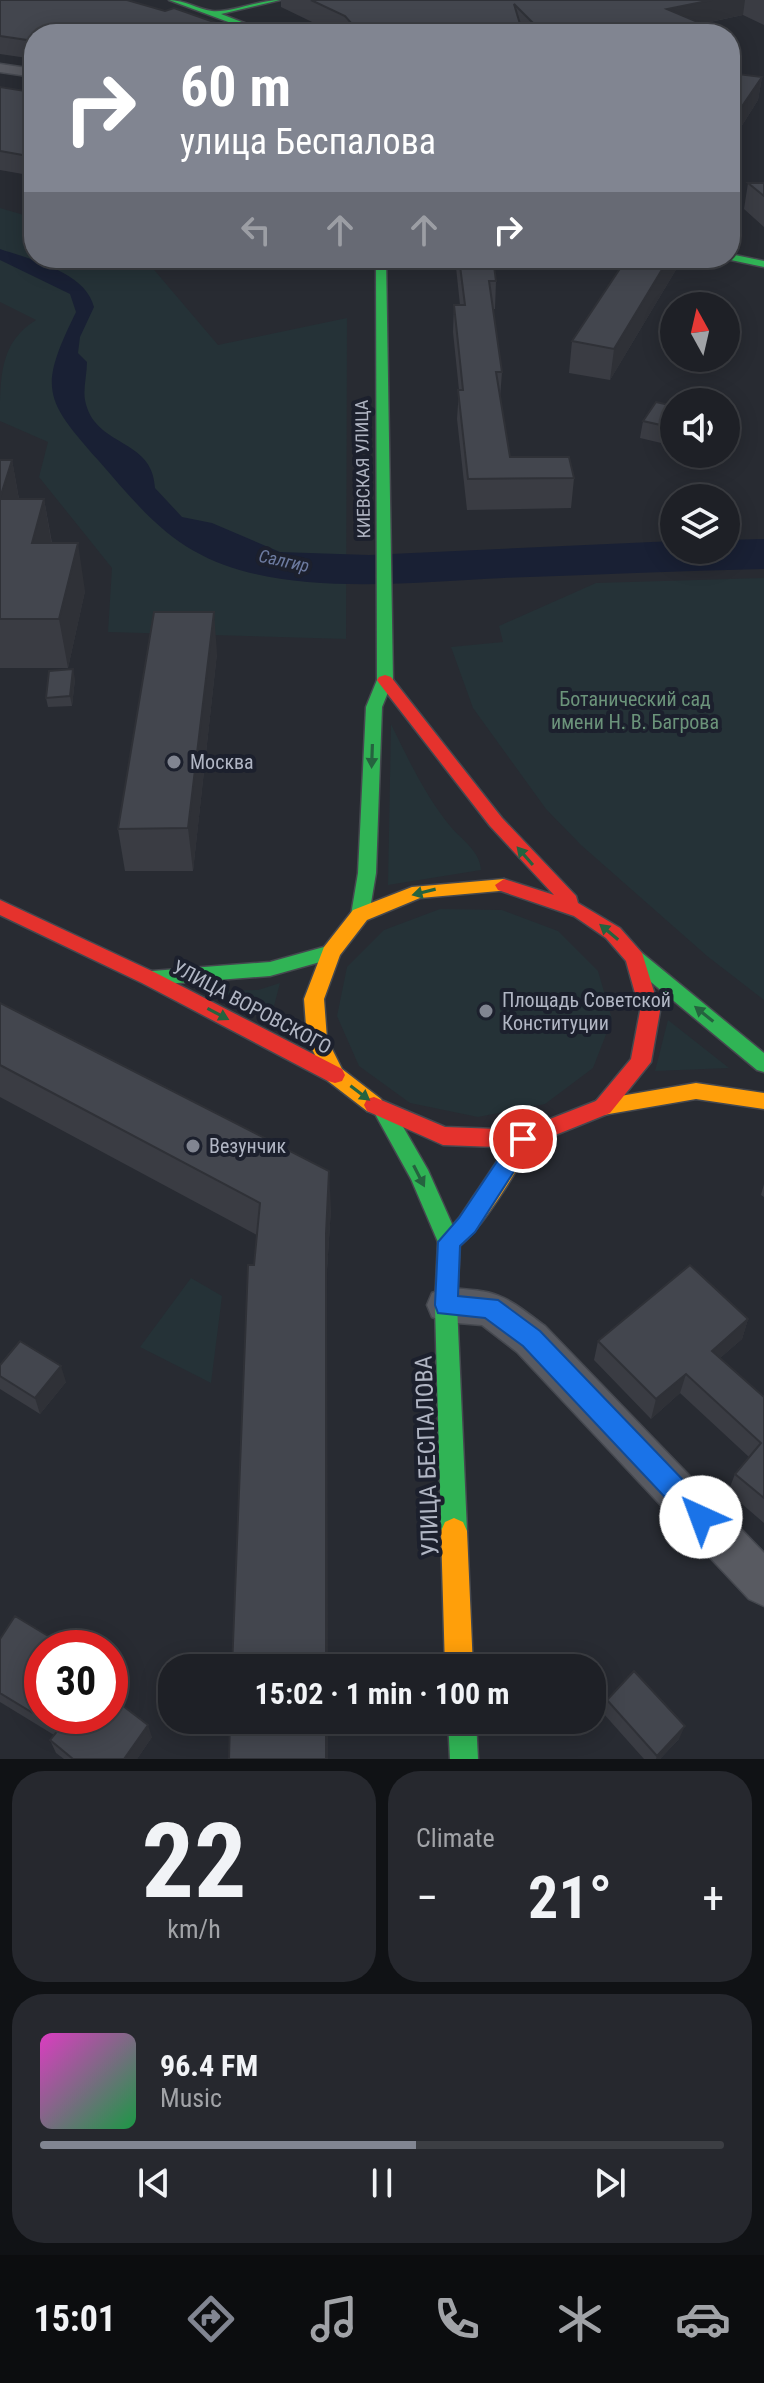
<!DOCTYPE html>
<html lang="en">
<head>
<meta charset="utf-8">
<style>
	:root { --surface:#1e2026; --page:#26282e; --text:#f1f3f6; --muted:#a1a3a7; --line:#3c3e43; --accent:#818591 }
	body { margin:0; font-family:"Roboto Condensed",sans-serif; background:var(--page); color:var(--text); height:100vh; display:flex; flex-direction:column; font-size:30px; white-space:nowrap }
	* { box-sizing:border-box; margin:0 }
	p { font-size:26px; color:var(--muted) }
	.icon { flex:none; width:44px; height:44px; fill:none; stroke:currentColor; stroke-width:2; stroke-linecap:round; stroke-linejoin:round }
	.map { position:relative; height:1759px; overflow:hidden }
	.sheet { display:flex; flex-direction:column; gap:12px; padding:12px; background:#101215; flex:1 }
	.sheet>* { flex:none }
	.top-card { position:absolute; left:24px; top:24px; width:716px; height:244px; border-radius:32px; box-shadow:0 4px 20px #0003,0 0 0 2px var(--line); background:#818591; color:#fff; overflow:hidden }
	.needle { width:52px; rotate:352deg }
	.fabs { position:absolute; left:660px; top:292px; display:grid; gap:16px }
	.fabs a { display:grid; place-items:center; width:80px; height:80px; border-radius:50%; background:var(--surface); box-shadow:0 4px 20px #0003,0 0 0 2px var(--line); font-size:40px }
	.speed { position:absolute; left:24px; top:1630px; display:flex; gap:16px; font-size:40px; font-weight:700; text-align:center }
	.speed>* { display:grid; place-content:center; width:104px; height:104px; border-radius:50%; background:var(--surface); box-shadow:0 4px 20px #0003,0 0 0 2px var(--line); line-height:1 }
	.speed .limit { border:12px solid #d22; background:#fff; color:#111 }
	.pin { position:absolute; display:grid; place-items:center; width:68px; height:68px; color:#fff; margin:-34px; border:4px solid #fff; border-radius:50%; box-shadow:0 2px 8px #0007 }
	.me { position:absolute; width:88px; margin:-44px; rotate:317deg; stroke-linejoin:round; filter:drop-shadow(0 0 6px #0008) }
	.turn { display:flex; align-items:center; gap:28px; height:168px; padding:0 24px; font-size:36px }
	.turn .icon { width:104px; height:104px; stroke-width:2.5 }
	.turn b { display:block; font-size:56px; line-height:68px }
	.lanes { display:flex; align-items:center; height:76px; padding:0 24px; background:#0003; justify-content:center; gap:40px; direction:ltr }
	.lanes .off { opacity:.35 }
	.big { font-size:60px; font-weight:700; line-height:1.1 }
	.sheet .widget { flex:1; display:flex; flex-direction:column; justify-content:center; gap:12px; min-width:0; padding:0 28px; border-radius:32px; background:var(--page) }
	.sheet .dial { align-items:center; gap:0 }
	.dial b { font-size:104px; line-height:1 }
	.song { display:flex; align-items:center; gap:24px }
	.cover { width:96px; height:96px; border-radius:12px; background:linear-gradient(135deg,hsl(310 70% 55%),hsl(140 70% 35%)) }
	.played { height:8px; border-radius:4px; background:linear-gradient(90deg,var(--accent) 55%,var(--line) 55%) }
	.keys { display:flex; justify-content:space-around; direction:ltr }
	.heat { display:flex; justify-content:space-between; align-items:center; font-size:44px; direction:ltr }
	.sheet .tiles { flex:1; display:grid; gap:12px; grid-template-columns:1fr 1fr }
	.widget:last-child { grid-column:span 2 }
	.trip { position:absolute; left:158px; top:1654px; width:448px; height:80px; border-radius:32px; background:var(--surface); box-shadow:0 4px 20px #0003,0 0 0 2px var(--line); font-weight:700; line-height:80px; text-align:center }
	.dock { display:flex; height:128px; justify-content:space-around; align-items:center; background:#0c0d0f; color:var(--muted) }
	.dock .icon { width:56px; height:56px }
	.dock .on { color:var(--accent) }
	.dock b { font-size:36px; color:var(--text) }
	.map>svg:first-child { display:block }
	.green { fill:#253237 }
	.water { fill:#192034 }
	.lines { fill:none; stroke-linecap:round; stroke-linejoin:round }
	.street-casing { stroke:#45484f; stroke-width:3 }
	.fast-casing { stroke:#45484f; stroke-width:3 }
	.slow-casing { stroke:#45484f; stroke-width:3 }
	.jam-casing { stroke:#45484f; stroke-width:3 }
	.street { fill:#585a61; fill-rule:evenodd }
	.fast { fill:#30b455; fill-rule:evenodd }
	.slow { fill:#ff9f0a; fill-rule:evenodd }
	.jam { fill:#e5322d; fill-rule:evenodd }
	.wall { fill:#3a3c43 }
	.shaded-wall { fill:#2f3137 }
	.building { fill:#43464e; stroke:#2f3137; stroke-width:2 }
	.oneway { fill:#25633f }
	.route { fill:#1a73e8; stroke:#114b97; stroke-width:2 }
	.poi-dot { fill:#818591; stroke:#1c202d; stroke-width:3 }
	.labels { text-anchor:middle; stroke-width:8; stroke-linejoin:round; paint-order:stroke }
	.far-street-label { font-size:18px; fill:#b1b6c4; stroke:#1c202d }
	.far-water-label { font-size:18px; font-style:italic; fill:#6d7ba0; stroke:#1c202d }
	.park-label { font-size:20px; fill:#6b937a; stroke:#1c202d }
	.poi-label { font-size:20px; fill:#b1b6c4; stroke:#1c202d; text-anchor:start }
	.street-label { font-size:20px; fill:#b1b6c4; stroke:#1c202d }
	.near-street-label { font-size:24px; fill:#b1b6c4; stroke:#1c202d }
</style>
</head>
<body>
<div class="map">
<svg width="764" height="1759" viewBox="0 0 764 1759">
	<rect width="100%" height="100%" fill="#282b32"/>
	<path class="green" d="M0,208L34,218V258H144L218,345L347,318L346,639L108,632L112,568L39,477L48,442L0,421C0,376 0,342 36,320L0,302Z
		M764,578V1000L707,956L581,845L546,809L473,708L451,647L503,642L499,626L596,583Z
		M391,724C408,759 425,795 450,826C462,840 480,851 481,870L388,885Z
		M440,909L502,910L558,931L598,971L612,1019L593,1068L545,1104L478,1117L410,1103L359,1066L337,1016L347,967L384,930Z
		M280,983L274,1006L277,1022L222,991L258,990Z
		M668,1020L729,1068L655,1071Z
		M191,1278L222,1296L211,1383L140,1347Z"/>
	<path class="water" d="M0,249C29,259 86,272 94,307L80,337L78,353L87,362C87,374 83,389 85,400C94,448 153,437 155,488L182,517L212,523L280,552L369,555L674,541V550H726V540L764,539V569C677,571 591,575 504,578C411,582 278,599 194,551C156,530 126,492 98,460C43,398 39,388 76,312L70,294L0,260Z"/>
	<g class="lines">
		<defs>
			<path id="street" d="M0,64L34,69V77L0,72Z
				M446,1288C500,1291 502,1294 545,1326L764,1553V1606L749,1599L517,1352L482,1325L446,1322L432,1317L427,1305L432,1293Z"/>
			<path id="fast" d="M169,0C185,0 197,9 212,11C230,13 258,0 280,0L221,14L273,34H261Z
				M730,254L764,261V267L726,259L730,258Z
				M376,258H386L393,680L382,707L376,873L369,915L360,922L351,915L358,873L366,707L377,680Z
				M331,945L338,947L340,952L338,957L270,976L152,985L145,983L142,978L145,973L152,971L270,962Z
				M635,951L642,953L764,1053V1072L757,1070L628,963L626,958L628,953Z
				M384,1104L391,1106L428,1170L460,1242L457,1305L467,1531L463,1540L454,1544L445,1540L441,1531L435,1305L438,1242L411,1179L374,1112L377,1106Z
				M448,1720H476L478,1759H450Z"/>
			<path id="slow" d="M504,879L513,885L510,890L420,898L367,920L340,955L324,999L327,1039L342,1069L381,1099L384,1105L381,1111L374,1113L367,1111L328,1081L307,1039L304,999L324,947L353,910L412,887Z
				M696,1083L764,1093V1109L696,1099L603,1115L596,1113L593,1107L596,1101L603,1099Z
				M523,1130L530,1133L534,1139C520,1166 482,1230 458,1247C452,1252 448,1251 441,1249L438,1242L459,1218L516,1133Z
				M454,1518L463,1522L467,1531L473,1668H445L441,1531L445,1522Z"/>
			<path id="jam" d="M385,675L391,677L502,818L576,896L578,903L620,928L642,953L660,1011L651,1062L610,1113L523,1148L443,1145L367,1111L364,1105L367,1099L374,1097L445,1127L522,1130L596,1101L631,1059L640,1011L626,961L606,938L574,916L498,890L495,885L504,879L554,895L490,826L379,683L377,680L379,677Z
				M0,900L156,973L342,1069L345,1075L342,1081L335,1083L328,1081L142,983L0,915Z"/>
		</defs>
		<use href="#street" class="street-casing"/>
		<use href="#fast" class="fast-casing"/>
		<use href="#slow" class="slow-casing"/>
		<use href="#jam" class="jam-casing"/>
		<use href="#street" class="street"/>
		<use href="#fast" class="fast"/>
		<use href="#slow" class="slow"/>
		<use href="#jam" class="jam"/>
	</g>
	<path class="wall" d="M0,0L34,34V59L0,54Z
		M281,0H764V25L743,15L701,24L711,34H337L281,7Z
		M730,73L762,77L758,100L731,143Z
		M34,85V176L0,170V87L25,91Z
		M748,183H764V227L744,209Z
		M455,258H618L617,269L494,267L496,281L495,309H493L502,372L500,399L510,457L574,478L571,508L467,510L457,419L459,390L453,332L454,305H460Z
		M627,258H683L610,380L569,373L572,341Z
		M674,406V446L640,438L643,421Z
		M0,460H12L19,499H44L52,543L85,591L68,668H0Z
		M217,653L193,871H125L118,829Z
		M75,679L72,706L48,707L46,698Z
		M0,1003L331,1208L327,1270L254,1265L257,1235L0,1097Z
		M764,1184V1197L761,1195Z
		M748,1319L742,1339L720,1358L764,1397V1523L728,1492L735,1474L749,1457L680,1393L651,1419L594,1360L598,1341Z
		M0,1365L66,1382L40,1414L0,1389Z
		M0,1639L42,1648L152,1737L137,1759H64L56,1753L50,1740L54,1735L0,1702Z
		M607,1700L679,1739L660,1759H644L603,1713Z"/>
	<path class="shaded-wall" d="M712,0H745L743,15L665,31L667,9Z
		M712,28L711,34H682Z
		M762,77L758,100L731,143L734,118Z
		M669,258H683L610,380L614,349Z
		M12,460L20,506L7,550L0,498Z
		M44,499L52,546L32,543Z
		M78,543L85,591L68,668L59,619Z
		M214,612L217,653L193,871L188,828Z
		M73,669L75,679L72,706L70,696Z
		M329,1171L331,1208L327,1270L328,1668H326V1234Z
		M748,1319L742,1339L706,1370L712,1351Z
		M61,1366L66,1382L40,1414L35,1398Z
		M686,1374L680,1393L651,1419L656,1399Z
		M326,1720H328V1759H326Z
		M148,1725L152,1737L137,1759H124Z
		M685,1726L679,1739L660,1759H656L657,1756Z"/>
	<path class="building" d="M0,0H127L165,11L174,8L248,34H34V41L0,36Z
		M311,0H712L667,9L712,28L682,34H544L514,4L523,34H366L357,30L345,16Z
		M730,73L762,77L734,118H730Z
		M34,85V157L0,151V87L25,91Z
		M748,183H764V196Z
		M459,258H493L496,281H489L502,372H496L510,457H569L574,478L468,479L458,390H463L454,305H465Z
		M627,258H669L614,349L572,341Z
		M656,402L674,406V428L643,421Z
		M0,460H12L0,498Z
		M0,499H44L32,543H78L59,619H0Z
		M154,612H214L188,828L118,829Z
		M73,669L70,696L46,698L49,671Z
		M0,1003L329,1171L326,1234V1668H232L248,1265H254L260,1203L0,1065Z
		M690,1265L748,1319L712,1351L764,1397V1498L735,1474L761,1443L686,1374L656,1399L598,1341Z
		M20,1341L61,1366L35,1398L0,1376V1365Z
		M15,1616L68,1648H42V1716H110V1696L148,1725L124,1759H73L50,1740L59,1729L0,1693V1639Z
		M634,1671L685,1726L657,1756L607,1700Z
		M230,1720H326V1759H229Z"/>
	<defs><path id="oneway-solid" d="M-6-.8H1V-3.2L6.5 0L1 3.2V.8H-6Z" transform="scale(2)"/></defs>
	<g class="oneway">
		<use href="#oneway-solid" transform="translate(372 756) rotate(92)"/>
		<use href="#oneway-solid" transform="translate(525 856) rotate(-131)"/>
		<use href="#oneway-solid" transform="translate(424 892) rotate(166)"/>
		<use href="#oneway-solid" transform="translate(609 932) rotate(-140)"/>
		<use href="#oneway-solid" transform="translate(218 1014) rotate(28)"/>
		<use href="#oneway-solid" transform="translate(704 1014) rotate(-141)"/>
		<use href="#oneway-solid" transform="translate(360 1093) rotate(37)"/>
		<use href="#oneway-solid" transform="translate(419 1176) rotate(63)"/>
	</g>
	<path class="route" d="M523,1130L531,1133L534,1139L531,1145L475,1232L460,1246L458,1296L498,1300L540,1331L710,1508L713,1517L710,1526L701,1530L692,1526L523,1346L485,1318L438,1313L435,1305L438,1242L459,1218L516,1133Z"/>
	<g class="poi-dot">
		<circle cx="174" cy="762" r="8"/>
		<circle cx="486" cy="1011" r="8"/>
		<circle cx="193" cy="1146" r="8"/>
	</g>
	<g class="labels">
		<g class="far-street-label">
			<text transform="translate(363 469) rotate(-91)" y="6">КИЕВСКАЯ УЛИЦА</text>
		</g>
		<g class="far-water-label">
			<text transform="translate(284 561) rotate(12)" y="6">Салгир</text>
		</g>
		<g class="park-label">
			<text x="635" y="706">Ботанический сад<tspan x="635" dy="23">имени Н. В. Багрова</tspan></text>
		</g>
		<g class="poi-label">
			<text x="190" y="769">Москва</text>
			<text x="502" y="1007">Площадь Советской<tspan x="502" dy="23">Конституции</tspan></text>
			<text x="209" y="1153">Везунчик</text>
		</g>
		<g class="street-label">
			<text transform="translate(252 1007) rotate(28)" y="7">УЛИЦА ВОРОВСКОГО</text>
		</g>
		<g class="near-street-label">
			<text transform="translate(427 1456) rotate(-92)" y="8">УЛИЦА БЕСПАЛОВА</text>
		</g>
	</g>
</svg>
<div class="fabs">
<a><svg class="needle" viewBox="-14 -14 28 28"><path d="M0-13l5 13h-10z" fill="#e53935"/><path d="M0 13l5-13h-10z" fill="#a1a3a7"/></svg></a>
<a><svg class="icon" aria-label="sound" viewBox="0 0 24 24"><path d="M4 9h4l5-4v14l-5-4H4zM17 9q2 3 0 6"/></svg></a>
<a><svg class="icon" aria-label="layers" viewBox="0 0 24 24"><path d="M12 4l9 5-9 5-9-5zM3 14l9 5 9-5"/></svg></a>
</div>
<div class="speed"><div class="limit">30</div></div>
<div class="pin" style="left:523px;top:1139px;background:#d93025"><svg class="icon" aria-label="arrive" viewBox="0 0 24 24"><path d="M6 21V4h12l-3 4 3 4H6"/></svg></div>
<svg class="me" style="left:701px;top:1517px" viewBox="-20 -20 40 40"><circle r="19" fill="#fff"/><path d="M0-13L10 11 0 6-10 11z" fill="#1a73e8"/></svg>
<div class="trip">15:02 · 1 min · 100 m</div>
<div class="top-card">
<div class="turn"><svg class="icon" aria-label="right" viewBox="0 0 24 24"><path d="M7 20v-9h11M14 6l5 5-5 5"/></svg><div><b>60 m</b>улица Беспалова</div></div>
<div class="lanes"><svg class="icon off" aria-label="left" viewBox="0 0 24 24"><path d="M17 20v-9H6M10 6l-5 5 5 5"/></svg><svg class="icon off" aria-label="ahead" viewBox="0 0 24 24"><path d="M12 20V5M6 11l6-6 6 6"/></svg><svg class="icon off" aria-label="ahead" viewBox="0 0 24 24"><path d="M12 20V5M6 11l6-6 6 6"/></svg><svg class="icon" aria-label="right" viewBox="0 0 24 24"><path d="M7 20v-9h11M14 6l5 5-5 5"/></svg></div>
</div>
</div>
<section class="sheet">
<div class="tiles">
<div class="widget dial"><b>22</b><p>km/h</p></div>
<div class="widget"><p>Climate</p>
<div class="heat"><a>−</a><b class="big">21°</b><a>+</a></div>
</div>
<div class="widget">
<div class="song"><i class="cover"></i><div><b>96.4 FM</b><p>Music</p></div></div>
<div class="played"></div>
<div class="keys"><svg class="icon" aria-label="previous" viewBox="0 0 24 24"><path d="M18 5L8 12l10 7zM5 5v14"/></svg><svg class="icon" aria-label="pause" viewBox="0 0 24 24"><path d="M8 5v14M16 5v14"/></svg><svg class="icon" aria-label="next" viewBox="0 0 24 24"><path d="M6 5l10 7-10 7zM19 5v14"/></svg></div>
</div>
</div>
</section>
<nav class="dock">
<b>15:01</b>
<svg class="icon on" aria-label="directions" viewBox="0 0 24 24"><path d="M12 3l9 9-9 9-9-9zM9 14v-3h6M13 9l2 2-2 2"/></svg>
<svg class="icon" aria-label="music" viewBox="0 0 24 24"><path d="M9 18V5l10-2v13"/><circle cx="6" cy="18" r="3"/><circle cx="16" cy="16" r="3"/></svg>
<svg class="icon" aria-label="phone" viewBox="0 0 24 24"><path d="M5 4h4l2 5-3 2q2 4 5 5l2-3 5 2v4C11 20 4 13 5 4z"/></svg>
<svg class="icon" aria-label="climate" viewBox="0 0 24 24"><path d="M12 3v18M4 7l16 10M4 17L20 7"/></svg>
<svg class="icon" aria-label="car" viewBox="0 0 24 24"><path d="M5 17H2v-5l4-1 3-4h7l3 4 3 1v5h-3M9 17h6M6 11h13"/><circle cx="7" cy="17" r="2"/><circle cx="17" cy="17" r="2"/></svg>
</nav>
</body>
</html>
